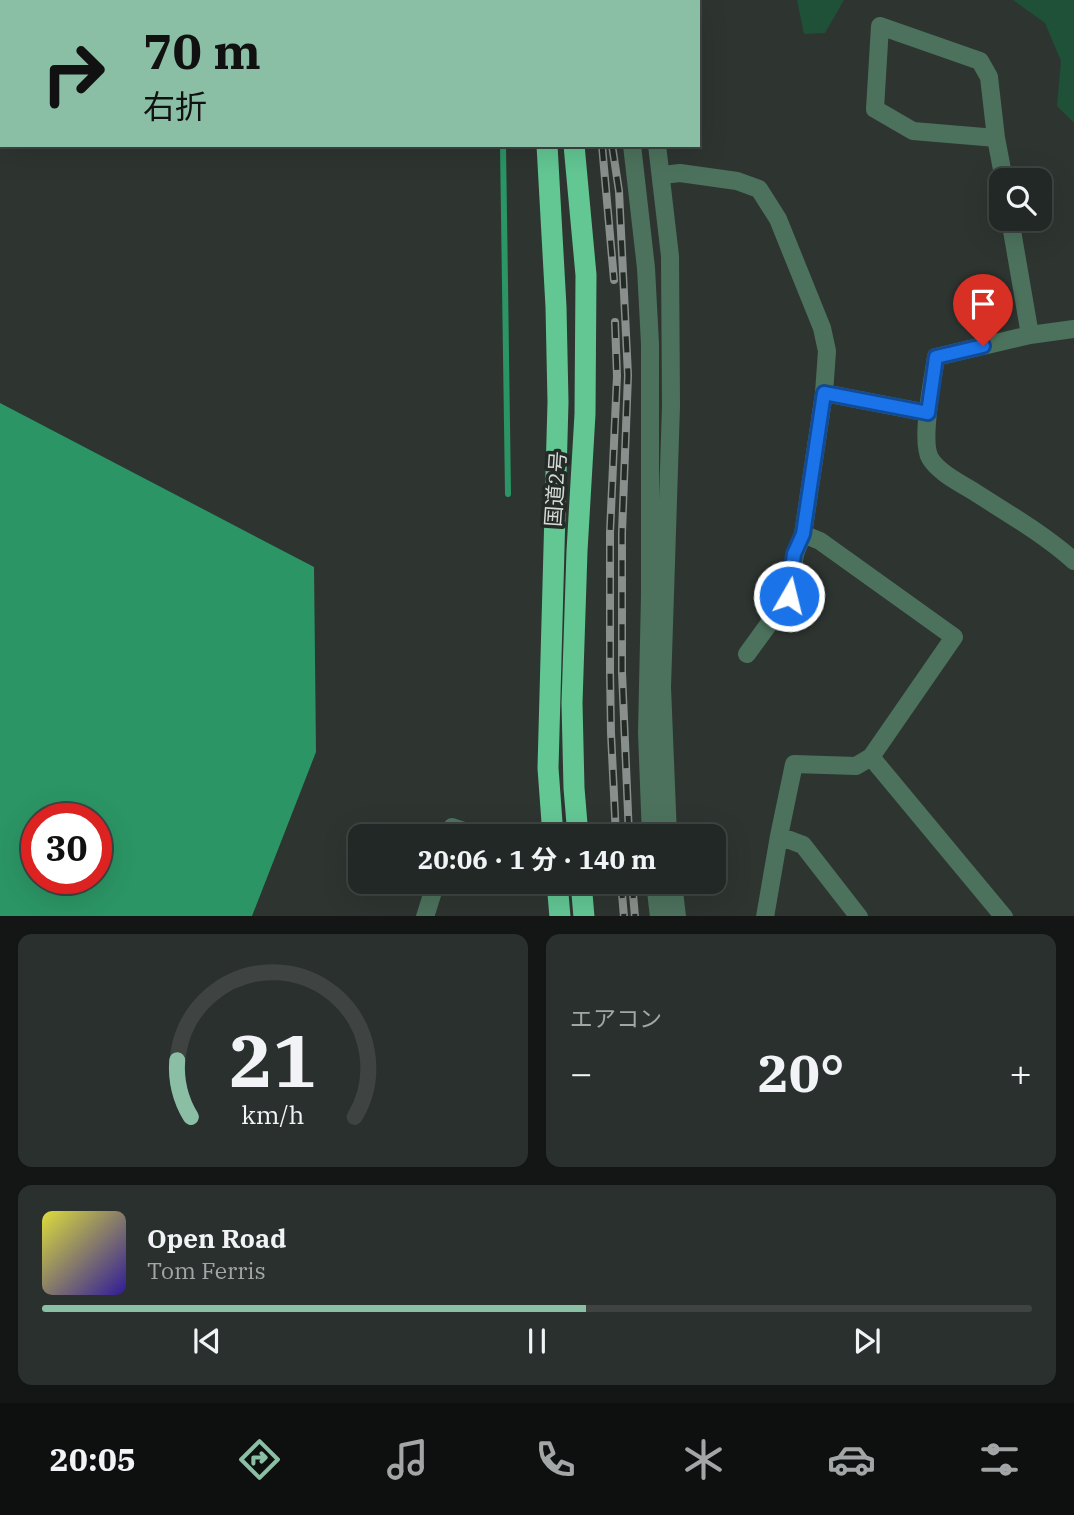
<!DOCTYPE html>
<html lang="ja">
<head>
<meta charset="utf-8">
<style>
	:root { --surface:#222825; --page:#2a302d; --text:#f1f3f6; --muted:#a2a6a7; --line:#3f4442; --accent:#8abfa5 }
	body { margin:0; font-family:"IBM Plex Serif","Noto Sans JP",serif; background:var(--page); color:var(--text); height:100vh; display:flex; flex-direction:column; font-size:26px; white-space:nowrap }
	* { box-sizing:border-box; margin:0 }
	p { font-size:23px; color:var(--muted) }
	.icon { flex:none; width:38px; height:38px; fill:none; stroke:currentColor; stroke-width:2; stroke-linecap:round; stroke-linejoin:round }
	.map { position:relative; height:916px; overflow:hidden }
	.details { display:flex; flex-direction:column; gap:18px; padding:18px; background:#131614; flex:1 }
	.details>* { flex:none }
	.guide { position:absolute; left:0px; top:0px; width:700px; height:147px; box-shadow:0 7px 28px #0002,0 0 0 2px var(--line); background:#8abfa5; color:#111; overflow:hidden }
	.controls { position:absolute; left:989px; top:168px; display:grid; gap:14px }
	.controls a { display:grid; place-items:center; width:63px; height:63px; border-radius:14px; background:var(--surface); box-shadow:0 7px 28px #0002,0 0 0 2px var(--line); font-size:35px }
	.speed { position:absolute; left:21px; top:803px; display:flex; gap:14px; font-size:35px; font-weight:700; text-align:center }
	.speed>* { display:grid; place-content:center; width:91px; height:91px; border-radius:50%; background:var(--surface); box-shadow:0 7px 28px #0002,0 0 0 2px var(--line); line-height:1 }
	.speed .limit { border:10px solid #d22; background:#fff; color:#111 }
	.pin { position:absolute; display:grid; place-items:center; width:60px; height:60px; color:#fff; margin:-72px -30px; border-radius:50% 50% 50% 0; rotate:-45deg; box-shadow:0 0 7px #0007 }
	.pin .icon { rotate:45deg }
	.me { position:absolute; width:77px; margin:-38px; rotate:8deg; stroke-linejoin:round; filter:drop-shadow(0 0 5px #0008) }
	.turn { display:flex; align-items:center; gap:24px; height:147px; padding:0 28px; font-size:32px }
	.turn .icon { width:91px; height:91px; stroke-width:2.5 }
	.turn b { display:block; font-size:49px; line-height:60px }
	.big { font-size:52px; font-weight:700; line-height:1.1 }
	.details .tile { flex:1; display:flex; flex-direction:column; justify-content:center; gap:10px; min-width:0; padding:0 24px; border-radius:14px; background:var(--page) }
	.details .dial { align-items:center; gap:0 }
	.dial svg { height:182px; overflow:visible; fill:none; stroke:var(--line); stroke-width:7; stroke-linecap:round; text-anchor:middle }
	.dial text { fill:var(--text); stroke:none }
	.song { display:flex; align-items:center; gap:21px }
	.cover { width:84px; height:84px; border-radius:10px; background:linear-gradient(135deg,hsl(60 70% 55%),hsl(250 70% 35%)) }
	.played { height:7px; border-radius:4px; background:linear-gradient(90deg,var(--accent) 55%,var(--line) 55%) }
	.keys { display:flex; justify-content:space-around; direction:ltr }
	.heat { display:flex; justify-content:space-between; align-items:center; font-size:38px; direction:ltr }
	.details .tiles { flex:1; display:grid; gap:18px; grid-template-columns:1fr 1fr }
	.tile:last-child { grid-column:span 2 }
	.trip { position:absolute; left:348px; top:824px; width:378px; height:70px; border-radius:14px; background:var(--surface); box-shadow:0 7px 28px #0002,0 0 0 2px var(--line); font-weight:700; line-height:70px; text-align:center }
	.dock { display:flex; height:112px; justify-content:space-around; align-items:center; background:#0e100f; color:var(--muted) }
	.dock .icon { width:49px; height:49px }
	.dock .active { color:var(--accent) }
	.dock b { font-size:32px; color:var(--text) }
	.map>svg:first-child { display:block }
	.green { fill:#1e5138 }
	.water { fill:#2b9565; fill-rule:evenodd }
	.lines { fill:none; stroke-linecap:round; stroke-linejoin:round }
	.stream { stroke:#2b9565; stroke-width:6 }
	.minor { stroke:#4c725d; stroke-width:18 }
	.highway { stroke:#63c794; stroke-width:21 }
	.rail-casing { stroke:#898f8c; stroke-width:8 }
	.rail { stroke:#242b27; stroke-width:5; stroke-dasharray:16; stroke-linecap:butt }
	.route-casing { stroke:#114b97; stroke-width:18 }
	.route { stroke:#1a73e8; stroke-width:12 }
	.labels { text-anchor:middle; stroke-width:7; stroke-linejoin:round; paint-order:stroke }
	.street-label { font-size:21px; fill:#d5dad7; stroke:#242b27 }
</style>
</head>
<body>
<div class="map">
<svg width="1074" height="917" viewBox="0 0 1074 917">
	<rect width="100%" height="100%" fill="#2e3531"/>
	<path class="green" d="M797,0H844L825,33L804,34Z
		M1013,0H1074V123L1057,106L1061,61L1045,23Z"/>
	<path class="water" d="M0,403L314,567L316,752L252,916H0ZM37,819H96V878H37Z"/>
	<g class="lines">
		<path class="stream" d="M501,0V2
			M503,145L508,494"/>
		<path class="minor" d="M613,0V2
			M637,0V2
			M996,138L913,131L875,109L880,26L980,61L989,77L996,138L1004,180
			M632,145L646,268L650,344V595L647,733L651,836
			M657,145L670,256L671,406L662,687L668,836
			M662,175L680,173L737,181L759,189L778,219L822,328L827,351L824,393L803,534L795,554L789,596L747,654
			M1010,219L1030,335
			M1074,329L1030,335L936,357C933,379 920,440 930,458C938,472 960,483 973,491C1007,513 1044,534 1074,561
			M824,393L928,413
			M871,757L1004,917
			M449,836L452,827L479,836
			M779,836L803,845L859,917
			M655,882L659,917
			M673,882L677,917
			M425,917L436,882
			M765,917L779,836L794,764L856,766L871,757L954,637L820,541L803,534"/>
		<path class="highway" d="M536,0V2
			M557,0V2
			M547,145L556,307L558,402L548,768L553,836
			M574,145L586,275L585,414L577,551L572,703L574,788L578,836
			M557,882L560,917
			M581,882L584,917"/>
		<defs>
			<path id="rail" d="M581,0L582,2
				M593,0L594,2
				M602,145L614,280
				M612,145L619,191L628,375L622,533V672L629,836
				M615,322L617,376L610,533V671L611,733L616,836
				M621,882L624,917
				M632,882L635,917"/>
		</defs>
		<use href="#rail" class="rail-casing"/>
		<use href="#rail" class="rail"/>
	</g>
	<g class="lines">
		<defs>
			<path id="route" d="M789,596L794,554L803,534L824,393L928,413L936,357L983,346"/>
		</defs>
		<use href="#route" class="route-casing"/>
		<use href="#route" class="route"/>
	</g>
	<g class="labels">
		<g class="street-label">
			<text transform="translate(556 489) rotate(-86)" y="7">国道2号</text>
		</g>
	</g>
</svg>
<div class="controls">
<a><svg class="icon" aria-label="search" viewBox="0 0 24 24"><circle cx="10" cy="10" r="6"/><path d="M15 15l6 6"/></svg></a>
</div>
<div class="speed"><div class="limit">30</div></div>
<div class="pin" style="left:983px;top:346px;background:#d93025"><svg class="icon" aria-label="arrive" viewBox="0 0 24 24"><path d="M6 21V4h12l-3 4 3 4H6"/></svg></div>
<svg class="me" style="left:789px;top:596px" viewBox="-20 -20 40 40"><circle r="17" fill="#1a73e8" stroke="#fff" stroke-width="3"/><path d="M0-11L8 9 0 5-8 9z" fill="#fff"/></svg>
<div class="trip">20:06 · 1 分 · 140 m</div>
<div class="guide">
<div class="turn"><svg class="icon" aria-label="right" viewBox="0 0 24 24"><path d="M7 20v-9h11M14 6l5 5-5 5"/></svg><div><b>70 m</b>右折</div></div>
</div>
</div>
<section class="details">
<div class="tiles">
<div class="tile dial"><svg viewBox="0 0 100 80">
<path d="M14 69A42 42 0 1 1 86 69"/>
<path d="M14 69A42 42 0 0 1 8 44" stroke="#8abfa5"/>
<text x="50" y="56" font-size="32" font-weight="700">21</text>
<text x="50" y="72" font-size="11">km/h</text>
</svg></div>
<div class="tile"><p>エアコン</p>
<div class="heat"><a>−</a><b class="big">20°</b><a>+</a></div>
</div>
<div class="tile">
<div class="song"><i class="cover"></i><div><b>Open Road</b><p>Tom Ferris</p></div></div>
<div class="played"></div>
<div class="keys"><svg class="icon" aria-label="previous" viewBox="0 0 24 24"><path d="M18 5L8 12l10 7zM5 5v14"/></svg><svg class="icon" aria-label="pause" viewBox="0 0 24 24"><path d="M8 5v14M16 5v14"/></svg><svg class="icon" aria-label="next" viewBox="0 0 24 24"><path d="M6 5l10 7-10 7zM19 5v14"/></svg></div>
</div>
</div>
</section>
<nav class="dock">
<b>20:05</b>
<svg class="icon active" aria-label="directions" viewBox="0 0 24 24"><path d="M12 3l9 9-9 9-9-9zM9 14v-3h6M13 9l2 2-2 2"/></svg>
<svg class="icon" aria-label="music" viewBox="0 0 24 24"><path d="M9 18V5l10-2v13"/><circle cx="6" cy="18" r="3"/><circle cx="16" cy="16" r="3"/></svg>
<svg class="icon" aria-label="phone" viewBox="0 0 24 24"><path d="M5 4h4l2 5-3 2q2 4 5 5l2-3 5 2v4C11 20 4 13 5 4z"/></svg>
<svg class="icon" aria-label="climate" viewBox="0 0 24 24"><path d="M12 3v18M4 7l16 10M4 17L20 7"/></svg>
<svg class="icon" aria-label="car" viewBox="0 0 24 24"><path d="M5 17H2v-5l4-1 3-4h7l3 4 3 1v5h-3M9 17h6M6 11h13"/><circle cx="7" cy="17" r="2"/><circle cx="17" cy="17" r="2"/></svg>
<svg class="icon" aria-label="filters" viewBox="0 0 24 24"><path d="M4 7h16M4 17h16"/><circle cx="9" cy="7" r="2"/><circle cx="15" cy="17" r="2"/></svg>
</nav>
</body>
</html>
